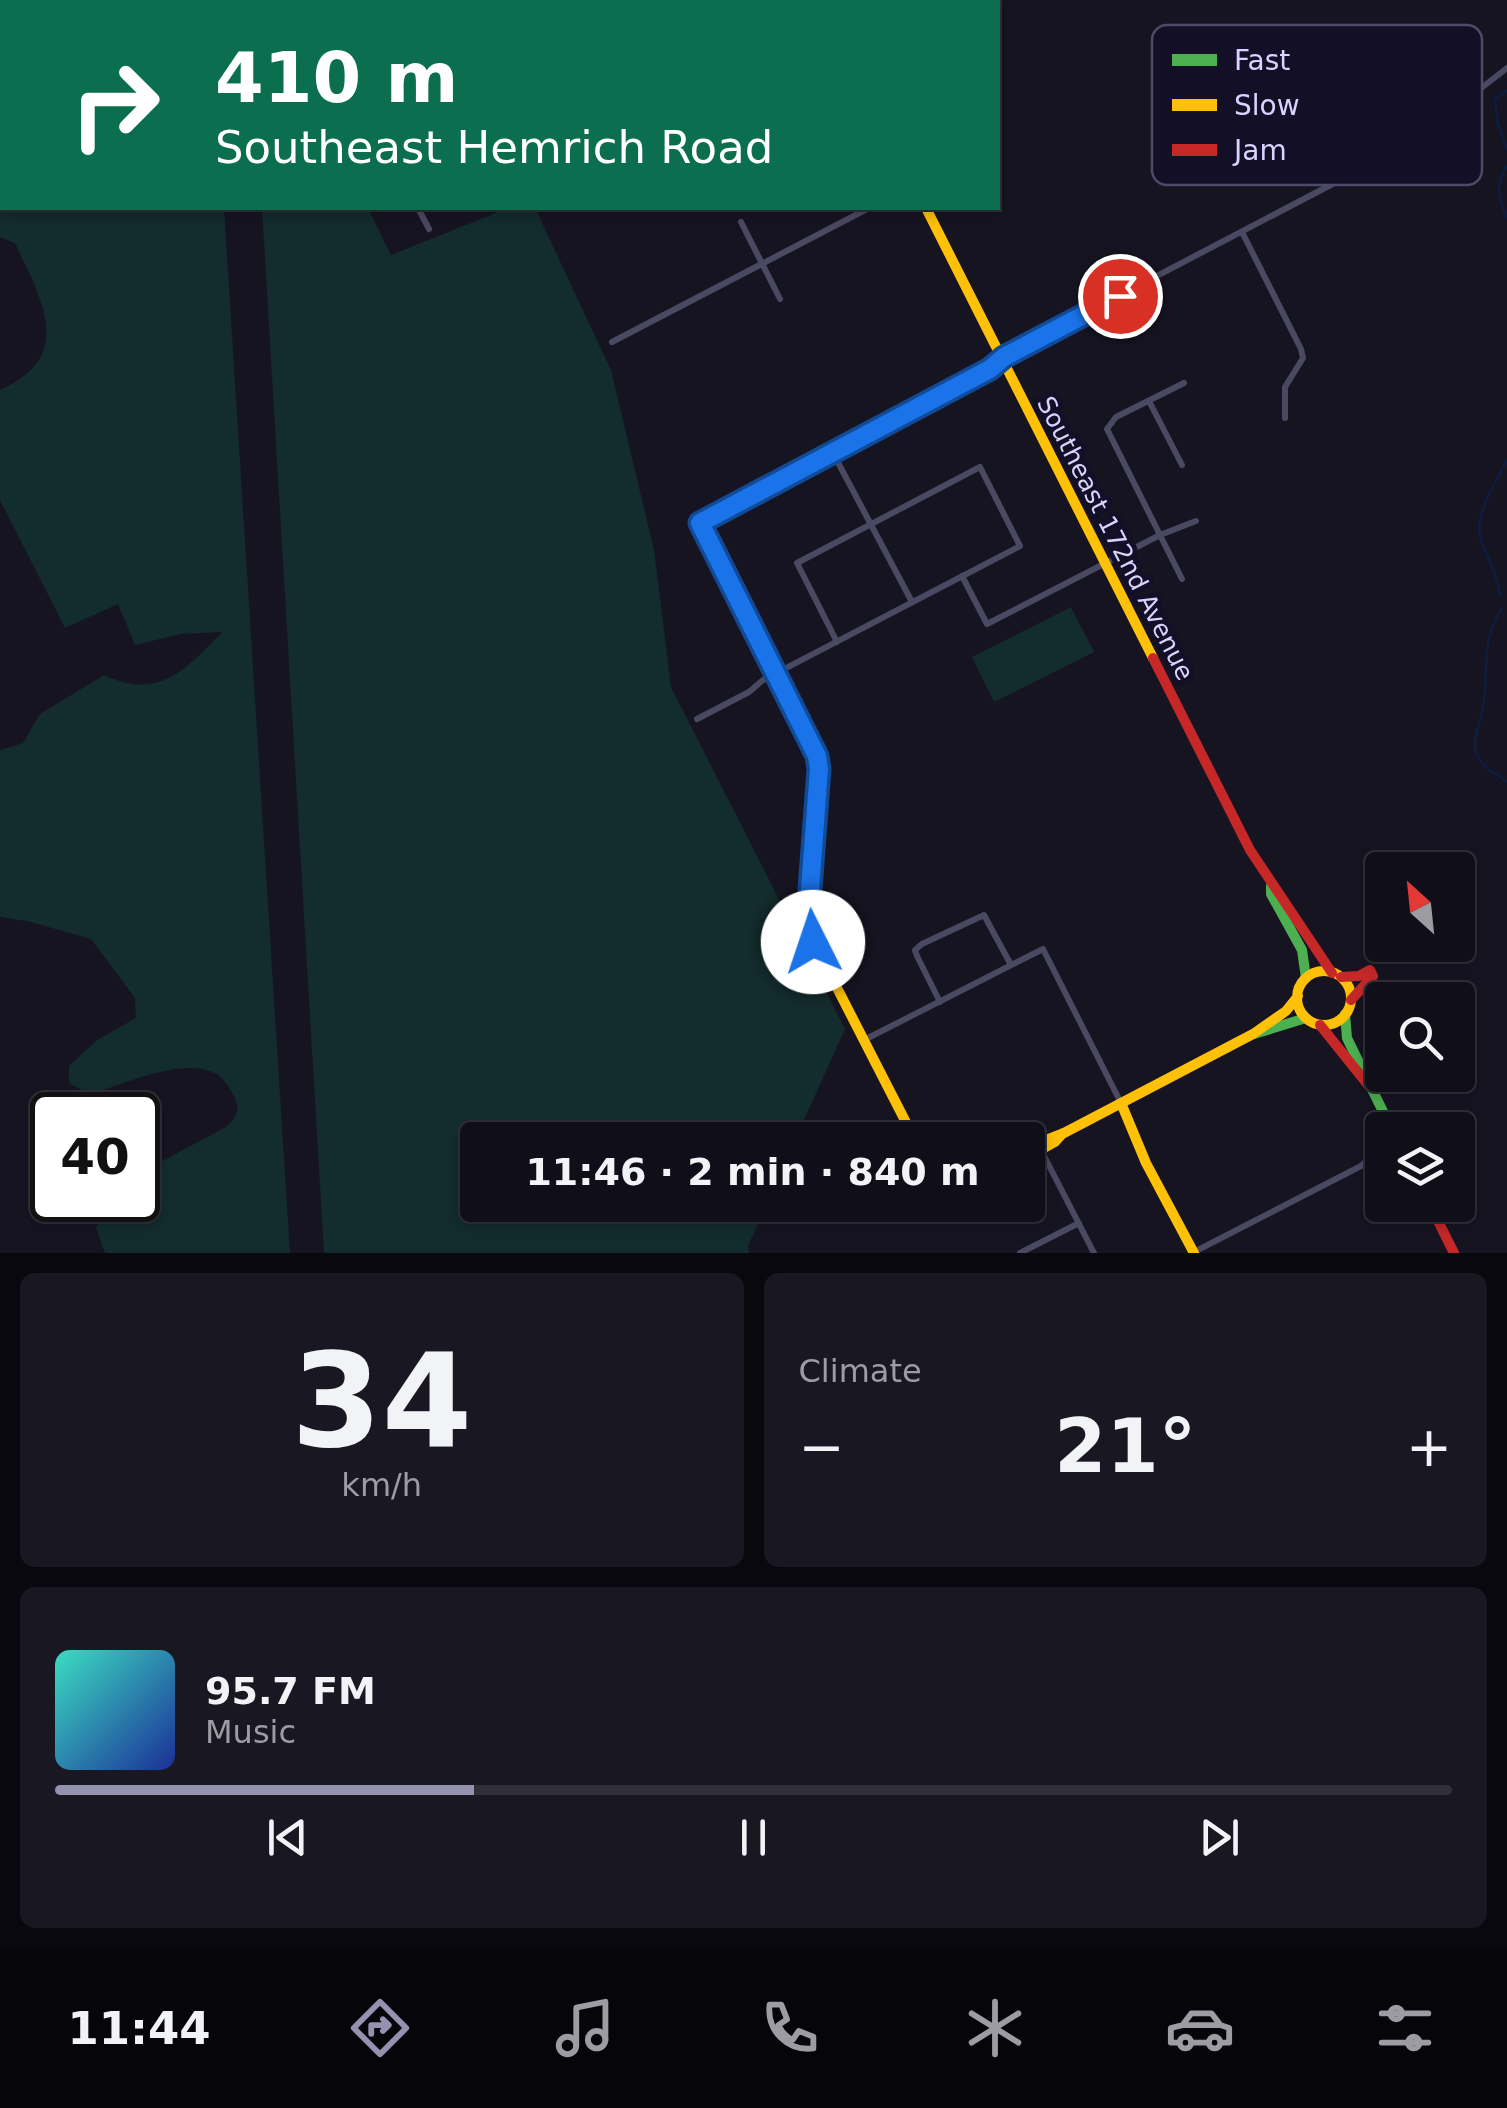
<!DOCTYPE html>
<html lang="en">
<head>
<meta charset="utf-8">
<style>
	:root { --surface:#100f19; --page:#191822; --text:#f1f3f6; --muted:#9c9ca2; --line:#302f38; --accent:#9591b1 }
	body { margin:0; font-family:"DejaVu Sans",sans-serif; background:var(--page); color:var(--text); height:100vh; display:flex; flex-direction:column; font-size:38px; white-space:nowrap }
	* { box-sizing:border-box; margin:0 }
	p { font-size:32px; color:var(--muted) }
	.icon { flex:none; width:55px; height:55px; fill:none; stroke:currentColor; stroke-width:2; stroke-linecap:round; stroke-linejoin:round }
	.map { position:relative; height:1253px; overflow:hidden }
	.panel { display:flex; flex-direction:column; gap:20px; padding:20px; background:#09080e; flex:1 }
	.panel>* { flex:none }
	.hud { position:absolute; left:0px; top:0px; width:1000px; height:210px; box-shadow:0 5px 15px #0003,0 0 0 2px var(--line); background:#0b6e4f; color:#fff; overflow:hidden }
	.needle { width:65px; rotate:333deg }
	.controls { position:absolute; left:1365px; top:852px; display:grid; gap:20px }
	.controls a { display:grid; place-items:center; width:110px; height:110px; border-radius:10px; background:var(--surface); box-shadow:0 5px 15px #0003,0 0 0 2px var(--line); font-size:50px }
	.speed { position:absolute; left:30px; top:1092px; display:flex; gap:20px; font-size:50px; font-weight:700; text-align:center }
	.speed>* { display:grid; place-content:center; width:130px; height:130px; border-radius:50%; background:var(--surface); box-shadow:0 5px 15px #0003,0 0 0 2px var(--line); line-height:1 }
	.speed .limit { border:5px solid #111; border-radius:15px; background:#fff; color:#111 }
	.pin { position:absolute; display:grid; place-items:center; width:85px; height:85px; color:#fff; margin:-42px; border:5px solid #fff; border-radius:50%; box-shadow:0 2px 10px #0007 }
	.me { position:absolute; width:110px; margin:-55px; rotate:356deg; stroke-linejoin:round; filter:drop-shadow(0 0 8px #0008) }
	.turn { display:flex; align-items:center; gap:35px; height:210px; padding:0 50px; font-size:45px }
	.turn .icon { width:130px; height:130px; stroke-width:2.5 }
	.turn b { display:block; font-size:70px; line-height:85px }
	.big { font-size:75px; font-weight:600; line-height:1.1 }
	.panel .tile { flex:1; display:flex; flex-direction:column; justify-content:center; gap:15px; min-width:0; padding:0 35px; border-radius:15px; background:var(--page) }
	.panel .dial { align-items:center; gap:0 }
	.dial b { font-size:130px; line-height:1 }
	.song { display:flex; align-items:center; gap:30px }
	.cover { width:120px; height:120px; border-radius:15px; background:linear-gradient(135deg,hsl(170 70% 55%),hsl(230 70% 35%)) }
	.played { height:10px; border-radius:5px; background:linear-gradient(90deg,var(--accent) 30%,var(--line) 30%) }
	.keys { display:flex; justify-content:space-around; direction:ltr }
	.heat { display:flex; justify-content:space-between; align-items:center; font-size:55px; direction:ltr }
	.panel .tiles { flex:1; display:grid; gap:20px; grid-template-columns:1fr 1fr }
	.tile:last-child { grid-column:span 2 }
	.trip { position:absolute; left:460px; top:1122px; width:585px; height:100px; border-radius:10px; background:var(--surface); box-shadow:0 5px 15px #0003,0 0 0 2px var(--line); font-weight:600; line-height:100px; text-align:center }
	.tab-bar { display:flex; height:160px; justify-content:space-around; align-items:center; background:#06060a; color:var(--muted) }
	.tab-bar .icon { width:70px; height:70px }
	.tab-bar .selected { color:var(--accent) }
	.tab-bar b { font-size:45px; color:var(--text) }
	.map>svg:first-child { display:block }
	.green { fill:#132c2d }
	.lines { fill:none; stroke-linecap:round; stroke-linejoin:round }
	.stream { stroke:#0b1e41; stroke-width:2.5 }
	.street { stroke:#4a4962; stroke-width:6 }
	.fast { stroke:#4caf50; stroke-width:10 }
	.slow { stroke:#ffc107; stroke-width:10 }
	.jam { stroke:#c62828; stroke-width:10 }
	.route-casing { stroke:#114b97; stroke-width:25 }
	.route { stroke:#1a73e8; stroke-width:18 }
	.labels { text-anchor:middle; stroke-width:10; stroke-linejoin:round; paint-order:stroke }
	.street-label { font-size:25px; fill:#d9d4ff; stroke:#130f26 }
	.key { fill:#130f26; stroke:#4e4a67; stroke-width:2.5 }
	.key-label { font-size:28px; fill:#d9d4ff }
</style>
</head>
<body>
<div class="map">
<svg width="1507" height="1253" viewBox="0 0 1507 1253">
	<rect width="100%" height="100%" fill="#161421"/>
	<path class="green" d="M0,0H210L211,2H2V208H224L290,1253H105L96,1228L103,1210L98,1200H138V1174L226,1127C237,1117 241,1108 233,1094C227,1085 223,1076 212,1072C182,1058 121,1084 91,1095L69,1083V1066L97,1040L136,1018L135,998L91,939L27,921L0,917V750L23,743L40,714L104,675C159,701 185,670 222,632L181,634L135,645L118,604L65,628L0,500V390C76,356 42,301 15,243L0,237Z
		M262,208H368L391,255L508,208H535L611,370L654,550L671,687L845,1029L795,1140H478V1205H767L748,1246L749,1253H324Z
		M1071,607L1094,652L994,702L972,657Z"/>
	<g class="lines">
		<path class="stream" d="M1507,91L1495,99L1498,124L1507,150
			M1507,166C1495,184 1498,198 1507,217
			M1500,596C1497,573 1490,564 1482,543C1471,517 1496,483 1507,460
			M1502,608C1480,639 1489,674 1483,709C1481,721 1473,736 1475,748C1479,766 1492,772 1507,781"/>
		<path class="street" d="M295,0L296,2
			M647,2V0
			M741,2L745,0
			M418,208L429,229
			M741,222L780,299
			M1242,232L1301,349L1303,358L1285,387V418
			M612,342L869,208
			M1149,401L1182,465
			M833,453L912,602
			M700,523L990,369L1003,357L1046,334L1409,144L1507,68
			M962,576L987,624L1160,535L1196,521
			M1182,579L1107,429L1116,417L1184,383
			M697,719L749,692L763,680L1020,546L980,467L797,563L837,642
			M940,1002L917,956L915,950L922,944L984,915L1011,965
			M864,1040L1043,949L1121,1103
			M1041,1150L1094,1253
			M1194,1252L1361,1166L1378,1150
			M1020,1253L1079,1223"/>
		<path class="fast" d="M1271,886V894L1302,950L1306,978
			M1345,1014L1347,1038L1392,1130
			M1254,1034L1306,1018"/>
		<path class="slow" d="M820,0L821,2
			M926,208L1153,658
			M700,523L814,747L819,769L809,927L813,941L915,1140
			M1297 998a27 27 0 1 1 54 0a27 27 0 1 1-54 0Z
			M1121,1103L1146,1163L1194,1253
			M1028,1147L1064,1133L1253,1034L1286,1011L1298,996
			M1028,1157L1055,1142L1063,1133"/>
		<path class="jam" d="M1153,658L1250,850L1332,973
			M1341,977L1359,976L1370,970L1373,976L1351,1000
			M1320,1025L1369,1086
			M1430,1205L1454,1253"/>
	</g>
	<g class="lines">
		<defs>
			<path id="route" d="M813,942L808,916L819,769L817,756L700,523L990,369L1004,357L1120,296"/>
		</defs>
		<use href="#route" class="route-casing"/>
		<use href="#route" class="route"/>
	</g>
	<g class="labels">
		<g class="street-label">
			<text transform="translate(1116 538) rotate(63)" y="9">Southeast 172nd Avenue</text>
		</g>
	</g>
	<rect x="1152" y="25" width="330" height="160" rx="15" class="key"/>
	<rect x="1172" y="54" width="45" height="12" fill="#4caf50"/>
	<rect x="1172" y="99" width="45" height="12" fill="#ffc107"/>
	<rect x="1172" y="144" width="45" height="12" fill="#c62828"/>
	<g class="key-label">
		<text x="1234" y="70">Fast</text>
		<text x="1234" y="115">Slow</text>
		<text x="1234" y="160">Jam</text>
	</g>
</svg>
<div class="controls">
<a><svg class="needle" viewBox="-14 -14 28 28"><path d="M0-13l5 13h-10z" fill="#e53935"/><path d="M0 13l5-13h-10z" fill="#9c9ca2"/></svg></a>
<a><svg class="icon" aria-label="search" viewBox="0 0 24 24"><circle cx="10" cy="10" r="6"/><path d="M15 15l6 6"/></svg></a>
<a><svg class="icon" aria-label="layers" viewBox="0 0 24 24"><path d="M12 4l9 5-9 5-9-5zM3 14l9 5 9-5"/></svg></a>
</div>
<div class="speed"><div class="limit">40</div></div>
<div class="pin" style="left:1120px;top:296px;background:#d93025"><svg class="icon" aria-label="arrive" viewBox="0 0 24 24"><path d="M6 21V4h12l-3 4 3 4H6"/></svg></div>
<svg class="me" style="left:813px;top:942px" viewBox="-20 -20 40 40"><circle r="19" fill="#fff"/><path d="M0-13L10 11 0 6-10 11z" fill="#1a73e8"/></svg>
<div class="trip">11:46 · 2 min · 840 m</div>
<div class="hud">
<div class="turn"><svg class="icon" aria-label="right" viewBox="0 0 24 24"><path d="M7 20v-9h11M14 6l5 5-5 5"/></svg><div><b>410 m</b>Southeast Hemrich Road</div></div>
</div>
</div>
<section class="panel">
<div class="tiles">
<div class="tile dial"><b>34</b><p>km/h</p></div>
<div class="tile"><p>Climate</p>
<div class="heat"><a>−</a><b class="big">21°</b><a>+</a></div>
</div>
<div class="tile">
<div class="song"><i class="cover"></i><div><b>95.7 FM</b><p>Music</p></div></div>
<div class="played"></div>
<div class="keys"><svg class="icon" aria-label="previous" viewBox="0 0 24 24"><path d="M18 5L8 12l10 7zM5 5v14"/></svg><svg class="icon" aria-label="pause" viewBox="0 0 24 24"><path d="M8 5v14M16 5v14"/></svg><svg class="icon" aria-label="next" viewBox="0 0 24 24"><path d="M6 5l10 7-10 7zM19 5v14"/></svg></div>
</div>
</div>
</section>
<nav class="tab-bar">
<b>11:44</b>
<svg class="icon selected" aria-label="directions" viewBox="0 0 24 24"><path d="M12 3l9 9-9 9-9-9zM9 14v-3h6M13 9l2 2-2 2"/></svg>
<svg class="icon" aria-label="music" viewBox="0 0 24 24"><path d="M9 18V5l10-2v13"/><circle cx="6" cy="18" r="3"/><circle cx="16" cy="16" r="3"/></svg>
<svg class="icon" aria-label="phone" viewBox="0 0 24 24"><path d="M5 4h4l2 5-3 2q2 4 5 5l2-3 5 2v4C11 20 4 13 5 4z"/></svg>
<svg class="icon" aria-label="climate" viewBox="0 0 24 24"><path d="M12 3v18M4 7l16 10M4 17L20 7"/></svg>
<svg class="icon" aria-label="car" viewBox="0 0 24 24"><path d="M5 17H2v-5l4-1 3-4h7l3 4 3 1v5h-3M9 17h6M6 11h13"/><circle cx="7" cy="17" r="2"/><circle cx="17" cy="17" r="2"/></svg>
<svg class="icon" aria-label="filters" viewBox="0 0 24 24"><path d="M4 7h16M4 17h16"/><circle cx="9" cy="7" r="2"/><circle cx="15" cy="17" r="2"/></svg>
</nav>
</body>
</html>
